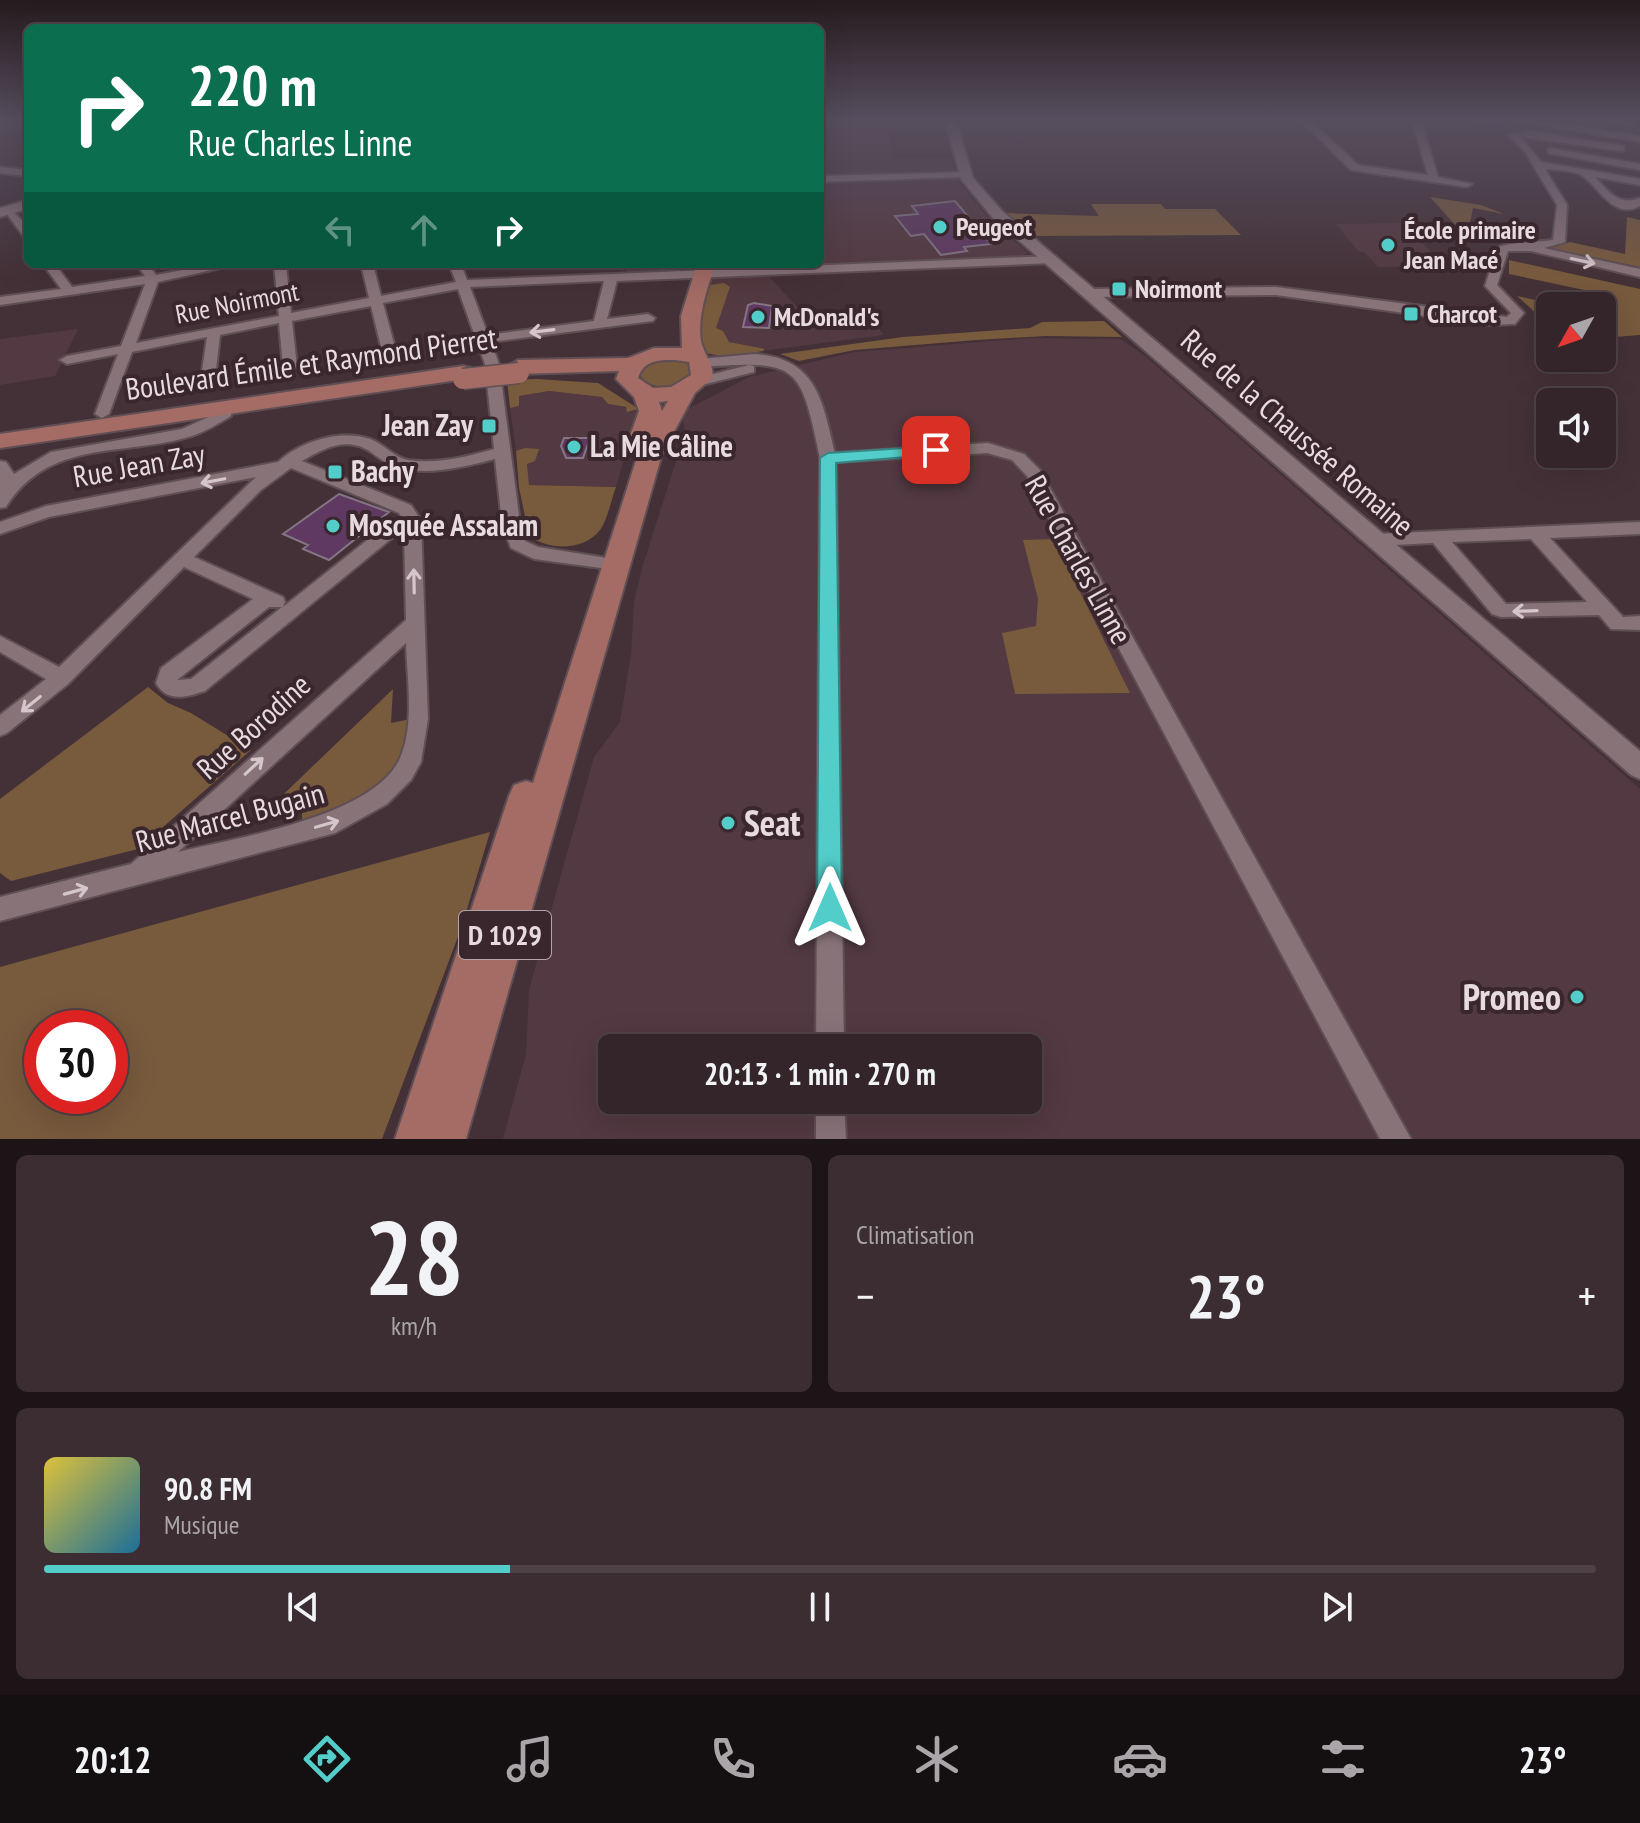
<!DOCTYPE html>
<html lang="fr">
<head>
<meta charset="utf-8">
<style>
	:root { --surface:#332529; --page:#3b2d31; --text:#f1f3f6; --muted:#a9a5a8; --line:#4e4246; --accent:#53cdc9 }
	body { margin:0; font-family:"PT Sans Narrow",sans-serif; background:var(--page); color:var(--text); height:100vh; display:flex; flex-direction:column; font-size:30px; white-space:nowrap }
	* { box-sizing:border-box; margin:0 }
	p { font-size:26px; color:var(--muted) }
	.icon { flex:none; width:44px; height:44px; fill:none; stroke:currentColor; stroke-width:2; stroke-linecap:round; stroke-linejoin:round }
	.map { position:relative; height:1139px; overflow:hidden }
	.panel { display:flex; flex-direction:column; gap:16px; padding:16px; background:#1c1417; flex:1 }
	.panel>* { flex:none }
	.top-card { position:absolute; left:24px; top:24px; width:800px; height:244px; border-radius:12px; box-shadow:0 8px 32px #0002,0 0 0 2px var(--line); background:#0b6e4f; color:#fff; overflow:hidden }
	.needle { width:52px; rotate:230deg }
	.tools { position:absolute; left:1536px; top:292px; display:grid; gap:16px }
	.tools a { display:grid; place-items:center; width:80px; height:80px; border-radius:12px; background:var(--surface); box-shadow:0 8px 32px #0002,0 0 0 2px var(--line); font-size:40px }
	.speed { position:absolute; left:24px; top:1010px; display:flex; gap:16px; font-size:40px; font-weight:700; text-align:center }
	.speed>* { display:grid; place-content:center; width:104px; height:104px; border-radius:50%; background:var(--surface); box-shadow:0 8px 32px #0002,0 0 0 2px var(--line); line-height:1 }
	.speed .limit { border:12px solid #d22; background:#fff; color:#111 }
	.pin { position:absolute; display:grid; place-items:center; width:68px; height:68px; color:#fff; margin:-34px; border-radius:16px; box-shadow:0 4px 12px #0006 }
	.me { position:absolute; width:88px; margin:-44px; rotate:0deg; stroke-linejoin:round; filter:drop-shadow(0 0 6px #0008) }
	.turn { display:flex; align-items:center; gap:28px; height:168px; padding:0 32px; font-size:36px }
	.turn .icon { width:104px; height:104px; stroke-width:2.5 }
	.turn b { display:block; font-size:56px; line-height:68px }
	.lanes { display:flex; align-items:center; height:76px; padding:0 32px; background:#0003; justify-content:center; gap:40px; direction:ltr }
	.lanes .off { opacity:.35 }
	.big { font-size:60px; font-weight:600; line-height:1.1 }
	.panel .widget { flex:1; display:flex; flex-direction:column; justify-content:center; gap:12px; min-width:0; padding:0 28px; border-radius:12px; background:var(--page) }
	.panel .dial { align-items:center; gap:0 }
	.dial b { font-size:104px; line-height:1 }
	.song { display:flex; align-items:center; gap:24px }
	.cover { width:96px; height:96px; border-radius:12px; background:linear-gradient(135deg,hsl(50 70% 55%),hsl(200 70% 35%)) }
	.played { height:8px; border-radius:4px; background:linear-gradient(90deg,var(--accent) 30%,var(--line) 30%) }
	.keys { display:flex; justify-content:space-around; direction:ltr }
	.heat { display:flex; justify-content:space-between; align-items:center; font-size:44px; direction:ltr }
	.panel .tiles { flex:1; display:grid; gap:16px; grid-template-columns:1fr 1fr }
	.widget:last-child { grid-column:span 2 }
	.trip { position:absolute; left:598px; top:1034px; width:444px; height:80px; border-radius:12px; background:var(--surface); box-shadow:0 8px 32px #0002,0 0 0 2px var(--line); font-weight:600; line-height:80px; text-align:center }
	.tabs { display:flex; height:128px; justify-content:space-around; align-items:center; background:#140f10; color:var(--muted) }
	.tabs .icon { width:56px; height:56px }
	.tabs .on { color:var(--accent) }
	.tabs b { font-size:36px; color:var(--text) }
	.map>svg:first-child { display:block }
	.built { fill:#533941; fill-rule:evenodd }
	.green { fill:#785a3d; fill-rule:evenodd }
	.building { fill:#5f3961; stroke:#837584; stroke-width:2 }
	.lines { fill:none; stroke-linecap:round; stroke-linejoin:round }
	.minor-casing { stroke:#5f4f54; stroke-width:4 }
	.tertiary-casing { stroke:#5f4f54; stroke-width:4 }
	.secondary-casing { stroke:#5f4f54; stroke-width:4 }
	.primary-casing { stroke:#5f4f54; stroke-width:4 }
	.minor { fill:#887379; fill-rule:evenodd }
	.tertiary { fill:#887379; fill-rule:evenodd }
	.secondary { fill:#887379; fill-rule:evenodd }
	.primary { fill:#a46c65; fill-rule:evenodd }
	.primary-bridge-casing { stroke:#5f4f54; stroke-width:23; stroke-linecap:butt }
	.primary-bridge { stroke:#a46c65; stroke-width:20 }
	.oneway { stroke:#d5c6cb }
	.route { fill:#53cdc9; stroke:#368583; stroke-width:2 }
	.poi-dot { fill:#53cdc9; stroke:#39272d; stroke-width:3 }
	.labels { text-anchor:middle; stroke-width:8; stroke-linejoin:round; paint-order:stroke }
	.far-poi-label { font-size:26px; font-weight:bold; fill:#e8dbdf; stroke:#39272d; text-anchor:start }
	.far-street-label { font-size:26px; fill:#e8dbdf; stroke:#39272d }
	.shield { fill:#39272d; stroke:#b4a5aa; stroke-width:2 }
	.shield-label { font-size:28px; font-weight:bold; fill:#e8dbdf }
	.street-label { font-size:30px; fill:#e8dbdf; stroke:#39272d }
	.poi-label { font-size:30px; font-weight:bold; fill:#e8dbdf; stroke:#39272d; text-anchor:start }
	.near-poi-label { font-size:36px; font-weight:bold; fill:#e8dbdf; stroke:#39272d; text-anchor:start }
</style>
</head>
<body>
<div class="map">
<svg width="1640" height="1139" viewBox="0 0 1640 1139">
	<rect width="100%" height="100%" fill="#443137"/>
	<path class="built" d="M839,120H887L893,159H950L956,178L989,219L1028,253L1019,257L779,266L768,275L813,325L869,317L884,335L715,357L699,351L692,340L710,269L626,272V264H820V164Z
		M1400,223L1447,266L1378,267L1364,252H1359L1336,224Z
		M78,329L55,376L0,385V339Z
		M1032,338L1120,339L1145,356L1640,789V1139H503L526,1054L529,990L557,889L594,757L620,722L631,654L634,602L643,565L685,433L682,412L749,377L854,352ZM612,1048H1028V1100H612Z
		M549,391L602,397L608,404L626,408L630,412L639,409L616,487L529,485L525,448L516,451L510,408L519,406L518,396Z"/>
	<path class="green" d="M1430,197L1481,205L1504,214L1473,208L1467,238Z
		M1091,204H1161L1165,209H1215L1241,235L1029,236L1003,213L1099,216Z
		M1627,217L1640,220V267L1592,257L1586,260L1547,249L1570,242L1625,254Z
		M1509,260L1640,289V335L1602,338L1600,306L1603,294L1509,274Z
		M724,283L730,287L716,328L723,331L729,342L765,349L763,351L725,357L703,352L695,331L710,285Z
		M1517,296L1562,306H1550V336H1539L1537,314Z
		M1104,321L1122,337L1046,336L976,340L855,350L799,361L780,354L903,337L1030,328L1042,322Z
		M680,357L693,363L695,373C678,385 659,395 641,377L642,368L654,359Z
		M537,379L598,383L639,409L627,412L626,407L608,404L602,397L549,391L519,396V406L510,408L507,380Z
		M525,448L539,449L535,461L527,464L529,485L616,487C611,500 608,519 600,530C584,551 547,551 529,535L519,488L516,451Z
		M1054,539L1130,693L1015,694L1002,633L1036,626L1038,599L1023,540Z
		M148,687L168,703L191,713L251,750L138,849L11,881L0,873V799Z
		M393,689L391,723L411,719C396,790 365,799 302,823V806L262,815Z
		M490,832L462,926L382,1139H0V967ZM42,1028H110V1096H42Z"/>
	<path class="building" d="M955,201L991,244L964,247L967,251L941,255L924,234L911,236L895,216L918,214L912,206Z
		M754,303L772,306L769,328L743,327L748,305Z
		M564,438H590L583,458H566L561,446Z
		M339,494L389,512L329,560L303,549L308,545L283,534Z"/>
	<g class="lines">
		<defs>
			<path id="minor" d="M1300,120H1310L1358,165L1428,175L1412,120H1421L1438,177L1472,184L1467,187L1351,170Z
				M1472,120H1501L1496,123Z
				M1605,120H1627L1637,123L1632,126Z
				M1529,131L1624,146V150L1621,151L1521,137L1541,162L1640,179V185L1595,177C1609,192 1618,206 1640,198V206C1614,220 1600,189 1583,176C1574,170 1556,170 1545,169L1567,205L1565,242L1544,248L1640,269V277L1531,251H1508L1497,285L1524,313L1515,324L1490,325L1276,295L1088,297L1082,293L1088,289L1276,287L1507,317L1511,313L1485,286L1497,248C1508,242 1539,242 1553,240L1557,205L1525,152L1508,135Z
				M1551,148L1640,164V170L1548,153V149Z
				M0,167L28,170V176L0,173Z
				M969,172V176L965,177L820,182V176Z
				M9,207L28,227V238L24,237L4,210Z
				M1050,256L1056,260L1054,263L617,281L607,319L648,314L655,318L653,321L491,342L499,364L520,523L525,541L538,547L607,558L610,562L607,566L601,568L534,559L511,548L502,523L495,459C466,466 434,475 403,469C390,466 381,460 371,452C347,436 324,448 302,461L411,505L421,520L428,719L421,762L411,780L387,804L335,833L0,921V897L131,864L406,620L404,532L392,538L205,691C187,697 167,703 156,683L161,668L253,599L184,567L68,684L7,733L0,736V715L46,679L0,652V636L59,667L256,477L49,517L0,534V522L46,506L278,462C300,441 341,429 370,439C384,444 393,457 408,460C437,464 467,457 494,449L485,364L458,289L383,303L397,355L390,359L383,355L371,306L292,321L297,367L290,371L283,367L279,323L220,335L215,378L208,382L201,378L207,337L132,352L109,414L102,418L95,414L118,354L67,364L60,360L67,356L121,346L145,284L0,305V297L61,289L43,264H55L72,287L145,276L136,264H148L156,275L214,264H239L158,282L136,343L279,316L274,264H286L291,313L369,298L361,264H373L381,296L456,282L449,264H461L467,280ZM604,281L594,321L488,335L470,287ZM291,468L399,513L402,518L380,530L283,607L285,602L283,597L194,557L261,490ZM269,607H282L191,679L177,680ZM406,643C407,677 414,720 402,753C382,816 234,838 178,852Z
				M755,354C817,358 823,402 835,453L988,443L1024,454L1040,470L1411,1139H1380L1027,476L1012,460L987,453L836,462L844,1048H816L820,458C800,361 797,361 700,367L693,363L700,359Z
				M749,365L754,366V372L698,386L691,382L693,379Z
				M226,409L231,410V416C218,424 206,431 192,436C124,457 49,438 6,507L0,508V461L6,462L14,474L51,452L182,429Z
				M1640,522V534L1550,538L1623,617L1640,616V630L1611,629L1599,615L1501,617L1492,614L1433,543L1375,546L1366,540L1375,534ZM1531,539L1587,602L1506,604L1452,542Z
				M816,1100H844L846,1139H816Z"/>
			<path id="tertiary" d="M945,120H956L973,178L1002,211L1640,751V779L1631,775L992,217L961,179Z
				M1513,120H1538L1640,136V142Z"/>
			<path id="secondary" d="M28,200V209L0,217V208Z"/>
			<path id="primary" d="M697,264H715C708,288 697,315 701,341C704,354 713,363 713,377L695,393L662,454L466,1139H395L509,796L514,785L526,781L533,783L639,451L630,449L627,444L639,411L634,397L616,379L619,371L518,374L507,367L518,360L628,358L654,348H682L681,316ZM675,360L689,362L691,375L671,387L653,388L638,378C644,360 658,360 675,360ZM668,401L662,411L659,402Z
				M463,366L471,368L474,373L471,378L0,448V434Z"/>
		</defs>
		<use href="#minor" class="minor-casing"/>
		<use href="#tertiary" class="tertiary-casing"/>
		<use href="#secondary" class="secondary-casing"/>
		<use href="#primary" class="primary-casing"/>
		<use href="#minor" class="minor"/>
		<use href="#tertiary" class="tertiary"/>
		<use href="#secondary" class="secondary"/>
		<use href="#primary" class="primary"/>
		<defs>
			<path id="primary-bridge" d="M463,379L519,373"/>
		</defs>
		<use href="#primary-bridge" class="primary-bridge-casing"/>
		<use href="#primary-bridge" class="primary-bridge"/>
	</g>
	<defs><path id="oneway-shaft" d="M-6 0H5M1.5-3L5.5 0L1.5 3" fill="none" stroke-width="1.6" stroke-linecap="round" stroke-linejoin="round" transform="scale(2)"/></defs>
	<g class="oneway">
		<use href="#oneway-shaft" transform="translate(1583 261) rotate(12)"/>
		<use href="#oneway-shaft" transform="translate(542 331) rotate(173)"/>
		<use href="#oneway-shaft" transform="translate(213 481) rotate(169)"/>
		<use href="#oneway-shaft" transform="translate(414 581) rotate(-91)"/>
		<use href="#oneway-shaft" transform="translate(1525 611) rotate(178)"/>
		<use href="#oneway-shaft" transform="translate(31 704) rotate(141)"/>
		<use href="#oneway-shaft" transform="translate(254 766) rotate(-43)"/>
		<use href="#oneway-shaft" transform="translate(327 824) rotate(-16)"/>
		<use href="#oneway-shaft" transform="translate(76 891) rotate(-15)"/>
	</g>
	<linearGradient id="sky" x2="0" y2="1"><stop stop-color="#251b1e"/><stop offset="0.43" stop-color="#564e5e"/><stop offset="1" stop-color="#564e5e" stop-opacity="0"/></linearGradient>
	<rect width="1640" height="279" fill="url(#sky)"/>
	<path class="route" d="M936,446L941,447V454L836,463L842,908L838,917L830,920L821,917L817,908L820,458L828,453Z"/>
	<g class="poi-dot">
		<circle cx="940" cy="227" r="8"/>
		<circle cx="1388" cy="245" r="8"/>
		<rect x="1111" y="281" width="16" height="16" rx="4"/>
		<rect x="1403" y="306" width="16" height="16" rx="4"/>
		<circle cx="758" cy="317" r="8"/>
		<rect x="481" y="418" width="16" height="16" rx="4"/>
		<circle cx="574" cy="447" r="8"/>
		<rect x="327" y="464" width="16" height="16" rx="4"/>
		<circle cx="333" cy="526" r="8"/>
		<circle cx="728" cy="823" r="8"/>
		<circle cx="1577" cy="997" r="8"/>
	</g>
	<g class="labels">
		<g class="far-poi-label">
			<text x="956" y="236">Peugeot</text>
			<text x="1404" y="239">École primaire<tspan x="1404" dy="30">Jean Macé</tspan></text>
			<text x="1135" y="298">Noirmont</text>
			<text x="1427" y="323">Charcot</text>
			<text x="774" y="326">McDonald's</text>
		</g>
		<g class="far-street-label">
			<text transform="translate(237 303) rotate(-11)" y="9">Rue Noirmont</text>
		</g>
		<rect class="shield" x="459" y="911" width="92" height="48" rx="6"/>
		<g class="shield-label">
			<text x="505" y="945">D 1029</text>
		</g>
		<g class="street-label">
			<text transform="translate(311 364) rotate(-8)" y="10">Boulevard Émile et Raymond Pierret</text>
			<text transform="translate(1297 433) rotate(41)" y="10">Rue de la Chaussée Romaine</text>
			<text transform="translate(139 466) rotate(-10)" y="10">Rue Jean Zay</text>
			<text transform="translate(1078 560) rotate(61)" y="10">Rue Charles Linne</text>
			<text transform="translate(254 727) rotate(-42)" y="10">Rue Borodine</text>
			<text transform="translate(230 818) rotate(-15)" y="10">Rue Marcel Bugain</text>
		</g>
		<g class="poi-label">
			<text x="473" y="436" text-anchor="end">Jean Zay</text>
			<text x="590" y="457">La Mie Câline</text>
			<text x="351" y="482">Bachy</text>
			<text x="349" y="536">Mosquée Assalam</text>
		</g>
		<g class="near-poi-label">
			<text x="744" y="836">Seat</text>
			<text x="1561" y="1010" text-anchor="end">Promeo</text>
		</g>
	</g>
</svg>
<div class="tools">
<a><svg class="needle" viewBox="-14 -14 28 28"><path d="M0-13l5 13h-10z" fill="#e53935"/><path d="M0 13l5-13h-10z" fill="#a9a5a8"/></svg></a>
<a><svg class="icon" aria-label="sound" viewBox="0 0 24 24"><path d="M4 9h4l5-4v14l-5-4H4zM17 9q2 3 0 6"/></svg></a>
</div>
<div class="speed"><div class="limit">30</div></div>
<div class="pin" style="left:936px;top:450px;background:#d93025"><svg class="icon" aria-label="arrive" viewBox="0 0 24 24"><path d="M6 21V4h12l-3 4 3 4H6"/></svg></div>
<svg class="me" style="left:830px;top:908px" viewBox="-20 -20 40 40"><path d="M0-17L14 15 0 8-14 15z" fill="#53cdc9" stroke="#fff" stroke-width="4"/></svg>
<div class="trip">20:13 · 1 min · 270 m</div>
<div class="top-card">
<div class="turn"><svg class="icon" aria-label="right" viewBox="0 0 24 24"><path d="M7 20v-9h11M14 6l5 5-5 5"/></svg><div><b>220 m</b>Rue Charles Linne</div></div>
<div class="lanes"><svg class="icon off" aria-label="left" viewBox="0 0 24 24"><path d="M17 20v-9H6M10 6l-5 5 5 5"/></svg><svg class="icon off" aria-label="ahead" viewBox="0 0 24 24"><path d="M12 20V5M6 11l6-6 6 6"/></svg><svg class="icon" aria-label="right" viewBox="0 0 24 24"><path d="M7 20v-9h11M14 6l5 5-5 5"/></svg></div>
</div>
</div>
<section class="panel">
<div class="tiles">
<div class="widget dial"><b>28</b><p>km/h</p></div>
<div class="widget"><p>Climatisation</p>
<div class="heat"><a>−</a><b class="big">23°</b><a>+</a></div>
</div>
<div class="widget">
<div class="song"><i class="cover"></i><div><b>90.8 FM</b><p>Musique</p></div></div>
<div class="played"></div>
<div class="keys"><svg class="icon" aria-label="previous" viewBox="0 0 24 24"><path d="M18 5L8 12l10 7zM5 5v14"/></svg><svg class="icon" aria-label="pause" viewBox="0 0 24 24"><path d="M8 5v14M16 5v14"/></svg><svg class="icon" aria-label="next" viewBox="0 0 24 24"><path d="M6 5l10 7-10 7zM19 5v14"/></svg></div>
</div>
</div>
</section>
<nav class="tabs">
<b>20:12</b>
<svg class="icon on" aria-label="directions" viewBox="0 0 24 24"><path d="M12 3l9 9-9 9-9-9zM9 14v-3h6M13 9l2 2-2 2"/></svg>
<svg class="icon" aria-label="music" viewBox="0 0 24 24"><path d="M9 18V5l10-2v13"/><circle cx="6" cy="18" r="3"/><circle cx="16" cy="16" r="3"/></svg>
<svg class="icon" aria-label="phone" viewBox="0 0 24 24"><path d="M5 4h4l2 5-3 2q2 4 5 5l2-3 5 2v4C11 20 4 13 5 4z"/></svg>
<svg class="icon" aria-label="climate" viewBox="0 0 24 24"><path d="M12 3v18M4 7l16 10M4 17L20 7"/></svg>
<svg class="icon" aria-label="car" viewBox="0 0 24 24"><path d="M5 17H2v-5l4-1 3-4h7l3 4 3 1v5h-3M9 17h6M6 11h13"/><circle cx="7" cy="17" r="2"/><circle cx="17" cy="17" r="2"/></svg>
<svg class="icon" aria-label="filters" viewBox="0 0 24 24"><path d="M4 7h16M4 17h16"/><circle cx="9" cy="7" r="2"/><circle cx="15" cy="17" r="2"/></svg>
<b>23°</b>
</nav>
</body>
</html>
